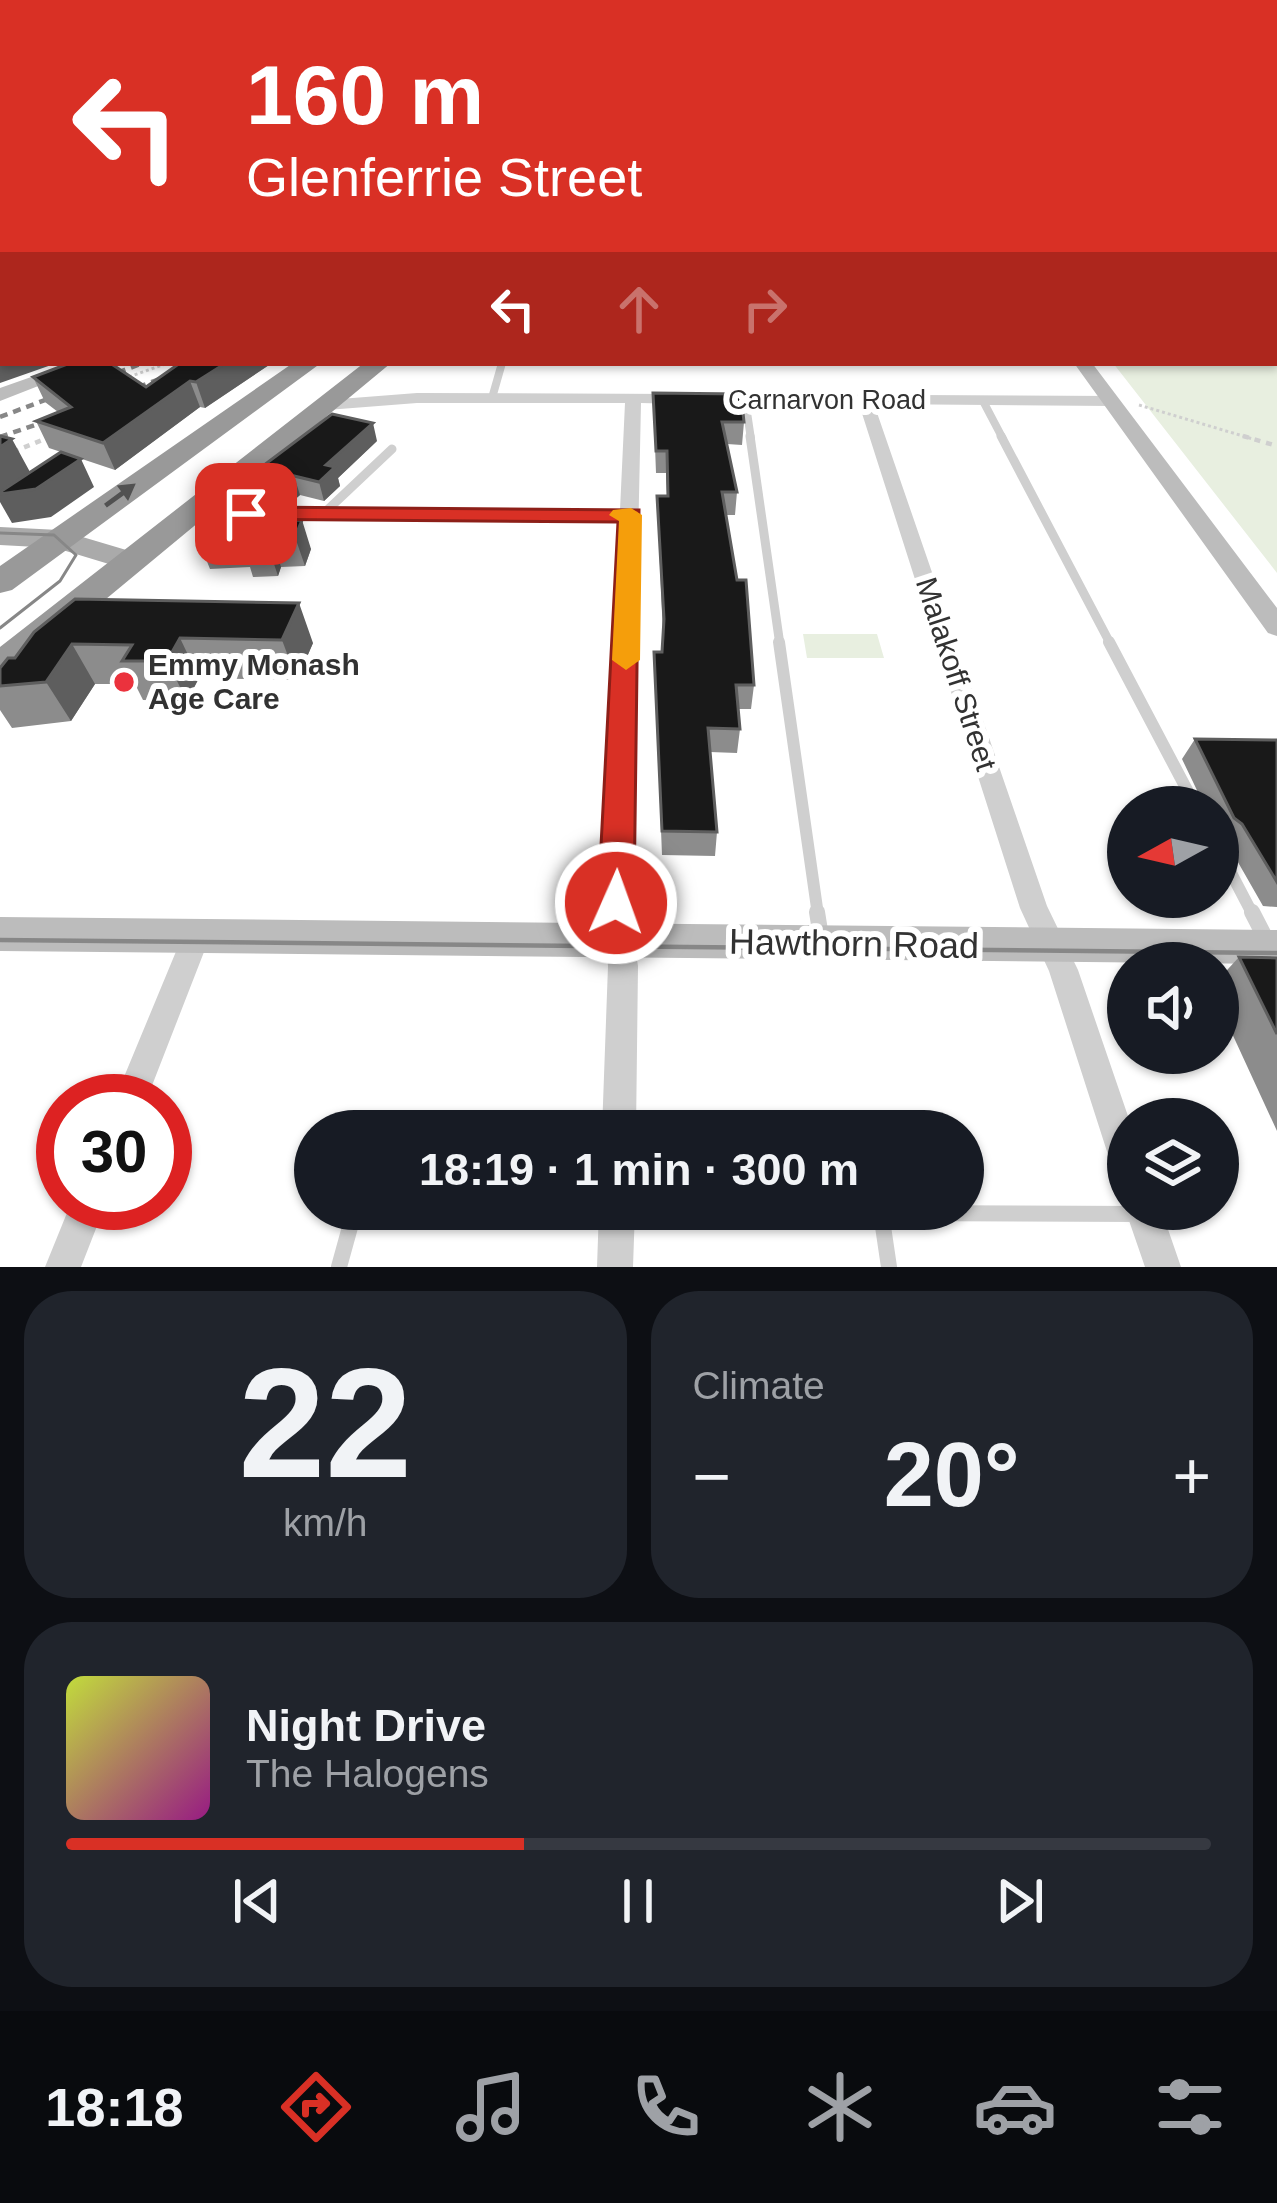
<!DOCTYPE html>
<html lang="en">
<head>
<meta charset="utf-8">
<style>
	:root { --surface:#171b24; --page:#20242c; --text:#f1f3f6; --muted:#9ea1a6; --line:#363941; --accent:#d93025 }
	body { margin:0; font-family:Arial,sans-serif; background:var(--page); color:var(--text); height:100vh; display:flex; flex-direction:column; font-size:45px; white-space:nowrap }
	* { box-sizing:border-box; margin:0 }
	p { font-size:39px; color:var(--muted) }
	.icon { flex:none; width:66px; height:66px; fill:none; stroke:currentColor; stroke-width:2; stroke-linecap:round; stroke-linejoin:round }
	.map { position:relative; height:1267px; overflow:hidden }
	.side { display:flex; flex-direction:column; gap:24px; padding:24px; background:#0d0f14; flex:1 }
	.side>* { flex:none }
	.banner { position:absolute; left:0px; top:0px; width:1278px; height:366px; box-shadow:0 3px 9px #0004; background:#d93025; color:#fff; overflow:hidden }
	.needle { width:78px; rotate:262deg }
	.tools { position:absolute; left:1107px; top:786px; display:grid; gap:24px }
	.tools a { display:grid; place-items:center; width:132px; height:132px; border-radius:50%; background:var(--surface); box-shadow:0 3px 9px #0004; font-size:60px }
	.speed { position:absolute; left:36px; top:1074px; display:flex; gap:24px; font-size:60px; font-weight:700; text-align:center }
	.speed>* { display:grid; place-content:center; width:156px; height:156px; border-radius:50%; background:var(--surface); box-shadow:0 3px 9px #0004; line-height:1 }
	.speed .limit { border:18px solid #d22; background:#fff; color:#111 }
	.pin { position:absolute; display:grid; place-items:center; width:102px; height:102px; color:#fff; margin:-51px; border-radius:24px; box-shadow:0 6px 18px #0006 }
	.me { position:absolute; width:132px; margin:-66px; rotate:2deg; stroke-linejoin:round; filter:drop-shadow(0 0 9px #0008) }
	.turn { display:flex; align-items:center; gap:42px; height:252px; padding:0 48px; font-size:54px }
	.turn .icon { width:156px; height:156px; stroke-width:2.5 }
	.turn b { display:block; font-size:84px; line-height:102px }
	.lanes { display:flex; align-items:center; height:114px; padding:0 48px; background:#0003; justify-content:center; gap:60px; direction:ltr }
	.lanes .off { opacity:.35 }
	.big { font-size:90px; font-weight:700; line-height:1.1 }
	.side .card { flex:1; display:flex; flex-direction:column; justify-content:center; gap:18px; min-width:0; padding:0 42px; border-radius:48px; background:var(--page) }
	.side .dial { align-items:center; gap:0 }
	.dial b { font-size:156px; line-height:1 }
	.song { display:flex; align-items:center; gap:36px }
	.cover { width:144px; height:144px; border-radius:18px; background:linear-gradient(135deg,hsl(70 70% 55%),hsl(310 70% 35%)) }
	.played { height:12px; border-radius:6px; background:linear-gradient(90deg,var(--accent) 40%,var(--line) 40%) }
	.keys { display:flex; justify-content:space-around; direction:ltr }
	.heat { display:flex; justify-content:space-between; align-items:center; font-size:66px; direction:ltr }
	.side .tiles { flex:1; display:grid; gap:24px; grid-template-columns:1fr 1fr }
	.card:last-child { grid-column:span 2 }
	.trip { position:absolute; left:294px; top:1110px; width:690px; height:120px; border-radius:60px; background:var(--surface); box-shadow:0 3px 9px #0004; font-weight:700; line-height:120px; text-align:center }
	.menu { display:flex; height:192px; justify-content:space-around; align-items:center; background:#090b0e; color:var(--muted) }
	.menu .icon { width:84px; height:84px }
	.menu .active { color:var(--accent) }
	.menu b { font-size:54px; color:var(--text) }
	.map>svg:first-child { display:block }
	.green { fill:#e8efe0 }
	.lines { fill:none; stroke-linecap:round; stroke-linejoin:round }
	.path-far1 { stroke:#cfcfcf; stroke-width:3; stroke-dasharray:3 3; stroke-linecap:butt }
	.path { stroke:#cfcfcf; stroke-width:4.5; stroke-dasharray:6 6; stroke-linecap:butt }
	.lane-far3 { stroke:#cfcfcf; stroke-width:8 }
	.lane-far2 { stroke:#cfcfcf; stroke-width:9 }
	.lane-far1 { stroke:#cfcfcf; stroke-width:12 }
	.lane { stroke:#cfcfcf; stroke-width:16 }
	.street { fill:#cfcfcf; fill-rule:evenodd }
	.secondary { fill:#bcbcbc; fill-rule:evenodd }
	.primary { fill:#aaa; fill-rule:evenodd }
	.highway { fill:#999; fill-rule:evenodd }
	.tram-far1 { stroke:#878787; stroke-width:3 }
	.tram { stroke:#878787; stroke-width:4.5 }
	.rail { stroke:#878787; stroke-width:4.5; stroke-dasharray:8 6; stroke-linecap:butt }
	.wall { fill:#8c8c8c }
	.shaded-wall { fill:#5e5e5e }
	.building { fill:#191919; stroke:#5e5e5e; stroke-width:3 }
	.oneway { fill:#515151 }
	.route { fill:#d93025; stroke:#8d1f18; stroke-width:3 }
	.slow { fill:#f59e0b }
	.poi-dot { fill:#eb323d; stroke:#fff; stroke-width:4.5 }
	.labels { text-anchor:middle; stroke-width:12; stroke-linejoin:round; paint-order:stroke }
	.far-street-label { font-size:27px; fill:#323232; stroke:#fff }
	.poi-label { font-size:30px; font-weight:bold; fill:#323232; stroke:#fff; text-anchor:start }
	.street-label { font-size:30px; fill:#323232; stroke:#fff }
	.near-street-label { font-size:36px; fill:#323232; stroke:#fff }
</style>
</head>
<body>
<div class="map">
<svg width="1277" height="1267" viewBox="0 0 1277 1267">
	<rect width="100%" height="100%" fill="#fff"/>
	<path class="green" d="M1275,161H1277V573L1113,363H1275Z
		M803,634H877L884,658H807Z"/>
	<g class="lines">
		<path class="path-far1" d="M129,377L165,364
			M1139,405L1253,439"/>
		<path class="path" d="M1243,436L1277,446
			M13,452L47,438"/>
		<path class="lane-far3" d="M492,398L502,363
			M745,399L751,439
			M983,401L1003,439"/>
		<path class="lane-far2" d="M750,436L780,645
			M1001,436L1111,645
			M322,515L392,449"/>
		<path class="lane-far1" d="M779,642L818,915
			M1109,642L1196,807
			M1218,848L1253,915"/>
		<path class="lane" d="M817,912L821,937
			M1252,912L1266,939
			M489,1209L608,1211
			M339,1267L355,1209
			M889,1267L881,1213L1141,1214"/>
		<path class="street" d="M0,269H3V277H0Z
			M417,393L679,394L687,399L679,404L641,403L630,916L638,966L636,1131H602L608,966L602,916L620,520L246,519L200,507L197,503L206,498L247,509L620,510L625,403H417L327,410L319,405L327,400Z
			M716,394L1112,396L1120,401L1112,406L874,404L1047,906L1078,970L1129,1119L1128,1181L1116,1176L1111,1164L1049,971L1020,908L859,404L711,402L708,399Z
			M197,921L207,925L211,934L146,1101H114L187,925Z
			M71,1203H106L81,1267H45Z
			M1128,1203V1209H1161L1181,1267H1145L1125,1209Z
			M599,1209H635L633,1267H597Z"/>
		<path class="secondary" d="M71,363H97L0,401V388Z
			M1074,363H1092L1277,608V636L1268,633Z
			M0,917L1277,930V964L0,951Z"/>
		<path class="primary" d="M0,527L59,530L143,555L147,562L132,571L56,548L0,545Z"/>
		<path class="highway" d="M293,363H321L12,590L0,593V566Z
			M364,363H391L13,676L0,680V647Z"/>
		<path class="tram-far1" d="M0,533L54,535L76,555L60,581L0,628"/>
		<path class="tram" d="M0,940L1277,953"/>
		<path class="rail" d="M112,397L202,363
			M0,417L143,363
			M0,437L67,414"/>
	</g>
	<path class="wall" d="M0,161H3V266H0Z
		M272,363L205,408L200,407L115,470L49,448L36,421L58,412L45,402L33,377L146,387Z
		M653,393L744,422L742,445L727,444L737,492L735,515H726L754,685L751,709H738L740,729L737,753L710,752L717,832L715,856L662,855L654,652H662L663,636L657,496H667L666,473H656Z
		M377,441L338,478L340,486L324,501L300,495L292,502L278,503L254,497L247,478Z
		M285,520L311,549L305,566L281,567L278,576L253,577L250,567L210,569L198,539Z
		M75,599L313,643L297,680L199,678L187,701L143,700L135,684H95L71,721L12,728L0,710V668L15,658Z
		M1195,739L1277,740V907L1263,906L1227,843L1220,838L1218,807H1205L1182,759Z
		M1239,957L1277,958V1131L1218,1003V980Z"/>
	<path class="shaded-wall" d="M3,363H57L0,383V364Z
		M226,363H272L205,408L196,382Z
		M190,381L200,407L115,470L103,443Z
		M373,423L377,441L338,478L340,486L324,501L319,482L326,465Z
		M12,439L30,472L81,459L94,487L51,517L12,523L0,502V447Z
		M294,476L300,495L292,502L286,483Z
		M302,520L311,549L305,566L295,537Z
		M272,538L281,567L278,576L268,546Z
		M299,603L313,643L297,680L282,640Z
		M180,638L199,678L187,701L167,661Z
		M72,644L95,684L71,721L46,682Z"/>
	<path class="building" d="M0,161H3V244H0Z
		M3,339V363L0,364V340Z
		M70,363H110L146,387L180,363H226L196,382L190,381L103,443L36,421L71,407L33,377Z
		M653,393L741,394L744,422H722L737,492H722L737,580H746L754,685H736L740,729L708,728L717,832L662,831L654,652H662L664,619L657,496H668L667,451H656Z
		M332,414L373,423L326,465L335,467L319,482L294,476L286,483L272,484L247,478Z
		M0,436L12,439L0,447Z
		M61,452L81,459L36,489L0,494V492Z
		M282,511L278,521L302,520L295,537L272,538L268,546L242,547L246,538L198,539L211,514Z
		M75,599L299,603L282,640L180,638L167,661H122L132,645L72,644L46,682L0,686V668L8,658H15L34,632Z
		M1195,739L1277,740V882L1242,824L1234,818Z
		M1239,957L1277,958V1034Z"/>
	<defs><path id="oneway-solid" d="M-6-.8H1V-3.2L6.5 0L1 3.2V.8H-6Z" transform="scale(3)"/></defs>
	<use class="oneway" href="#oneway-solid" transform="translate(120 495) rotate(-36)"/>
	<linearGradient id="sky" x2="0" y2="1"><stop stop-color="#9dc6eb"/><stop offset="0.48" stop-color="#fff"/><stop offset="1" stop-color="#fff" stop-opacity="0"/></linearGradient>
	<rect width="1277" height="338" fill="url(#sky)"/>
	<path class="route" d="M246,507L639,510L634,903L629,914L616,919L604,914L598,903L618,522L238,519L235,514Z"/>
	<path class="slow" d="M631,508L642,515L640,660L626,670L612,660L619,521L609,515L613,510Z"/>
	<circle class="poi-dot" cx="124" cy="682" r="12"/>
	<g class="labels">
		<g class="far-street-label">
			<text x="827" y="409">Carnarvon Road</text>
		</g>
		<g class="poi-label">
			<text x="148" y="675">Emmy Monash<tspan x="148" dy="34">Age Care</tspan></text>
		</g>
		<g class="street-label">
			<text transform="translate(956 674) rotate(72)" y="10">Malakoff Street</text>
		</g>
		<g class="near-street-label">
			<text transform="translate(854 943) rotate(1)" y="13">Hawthorn Road</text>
		</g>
	</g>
</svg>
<div class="tools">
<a><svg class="needle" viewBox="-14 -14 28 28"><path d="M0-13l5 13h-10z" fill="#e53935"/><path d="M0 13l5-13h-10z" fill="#9ea1a6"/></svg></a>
<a><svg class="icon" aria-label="sound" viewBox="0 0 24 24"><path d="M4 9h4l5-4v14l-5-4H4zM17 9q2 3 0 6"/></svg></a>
<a><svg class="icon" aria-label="layers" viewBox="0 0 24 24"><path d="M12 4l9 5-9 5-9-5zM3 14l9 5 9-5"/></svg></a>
</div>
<div class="speed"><div class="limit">30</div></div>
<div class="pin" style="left:246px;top:514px;background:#d93025"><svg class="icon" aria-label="arrive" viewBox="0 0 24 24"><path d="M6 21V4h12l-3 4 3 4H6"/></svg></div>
<svg class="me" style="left:616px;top:903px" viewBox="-20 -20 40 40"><circle r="17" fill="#d93025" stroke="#fff" stroke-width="3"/><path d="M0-11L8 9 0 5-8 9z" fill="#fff"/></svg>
<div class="trip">18:19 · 1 min · 300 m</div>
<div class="banner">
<div class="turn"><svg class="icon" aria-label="left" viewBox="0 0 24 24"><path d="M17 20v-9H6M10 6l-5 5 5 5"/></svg><div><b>160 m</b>Glenferrie Street</div></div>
<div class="lanes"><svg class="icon" aria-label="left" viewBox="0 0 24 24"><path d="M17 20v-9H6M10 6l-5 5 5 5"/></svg><svg class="icon off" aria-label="ahead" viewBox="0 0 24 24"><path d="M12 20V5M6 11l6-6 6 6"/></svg><svg class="icon off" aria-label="right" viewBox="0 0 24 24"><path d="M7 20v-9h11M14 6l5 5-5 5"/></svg></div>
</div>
</div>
<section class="side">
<div class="tiles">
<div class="card dial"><b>22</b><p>km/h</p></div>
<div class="card"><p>Climate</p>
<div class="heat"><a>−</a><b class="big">20°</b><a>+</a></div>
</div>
<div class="card">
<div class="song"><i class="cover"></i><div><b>Night Drive</b><p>The Halogens</p></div></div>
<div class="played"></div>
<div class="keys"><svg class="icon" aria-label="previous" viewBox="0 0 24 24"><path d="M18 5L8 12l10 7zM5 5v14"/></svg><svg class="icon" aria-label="pause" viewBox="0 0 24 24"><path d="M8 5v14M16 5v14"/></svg><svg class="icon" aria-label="next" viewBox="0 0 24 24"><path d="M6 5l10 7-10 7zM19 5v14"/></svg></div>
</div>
</div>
</section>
<nav class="menu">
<b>18:18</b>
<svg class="icon active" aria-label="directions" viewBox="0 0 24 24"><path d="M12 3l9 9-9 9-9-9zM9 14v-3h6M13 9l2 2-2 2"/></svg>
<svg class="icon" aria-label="music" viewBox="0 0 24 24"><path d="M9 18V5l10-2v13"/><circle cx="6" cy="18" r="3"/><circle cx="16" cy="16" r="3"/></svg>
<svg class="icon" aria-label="phone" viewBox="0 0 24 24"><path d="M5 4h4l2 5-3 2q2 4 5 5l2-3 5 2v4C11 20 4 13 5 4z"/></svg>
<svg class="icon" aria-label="climate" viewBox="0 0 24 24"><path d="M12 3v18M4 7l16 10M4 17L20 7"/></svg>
<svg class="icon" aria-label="car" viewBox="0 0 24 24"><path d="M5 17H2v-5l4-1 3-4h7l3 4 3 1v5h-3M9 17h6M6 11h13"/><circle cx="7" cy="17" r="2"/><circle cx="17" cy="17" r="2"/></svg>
<svg class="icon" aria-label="filters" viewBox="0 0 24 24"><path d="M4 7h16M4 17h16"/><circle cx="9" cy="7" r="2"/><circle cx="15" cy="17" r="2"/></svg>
</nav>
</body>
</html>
